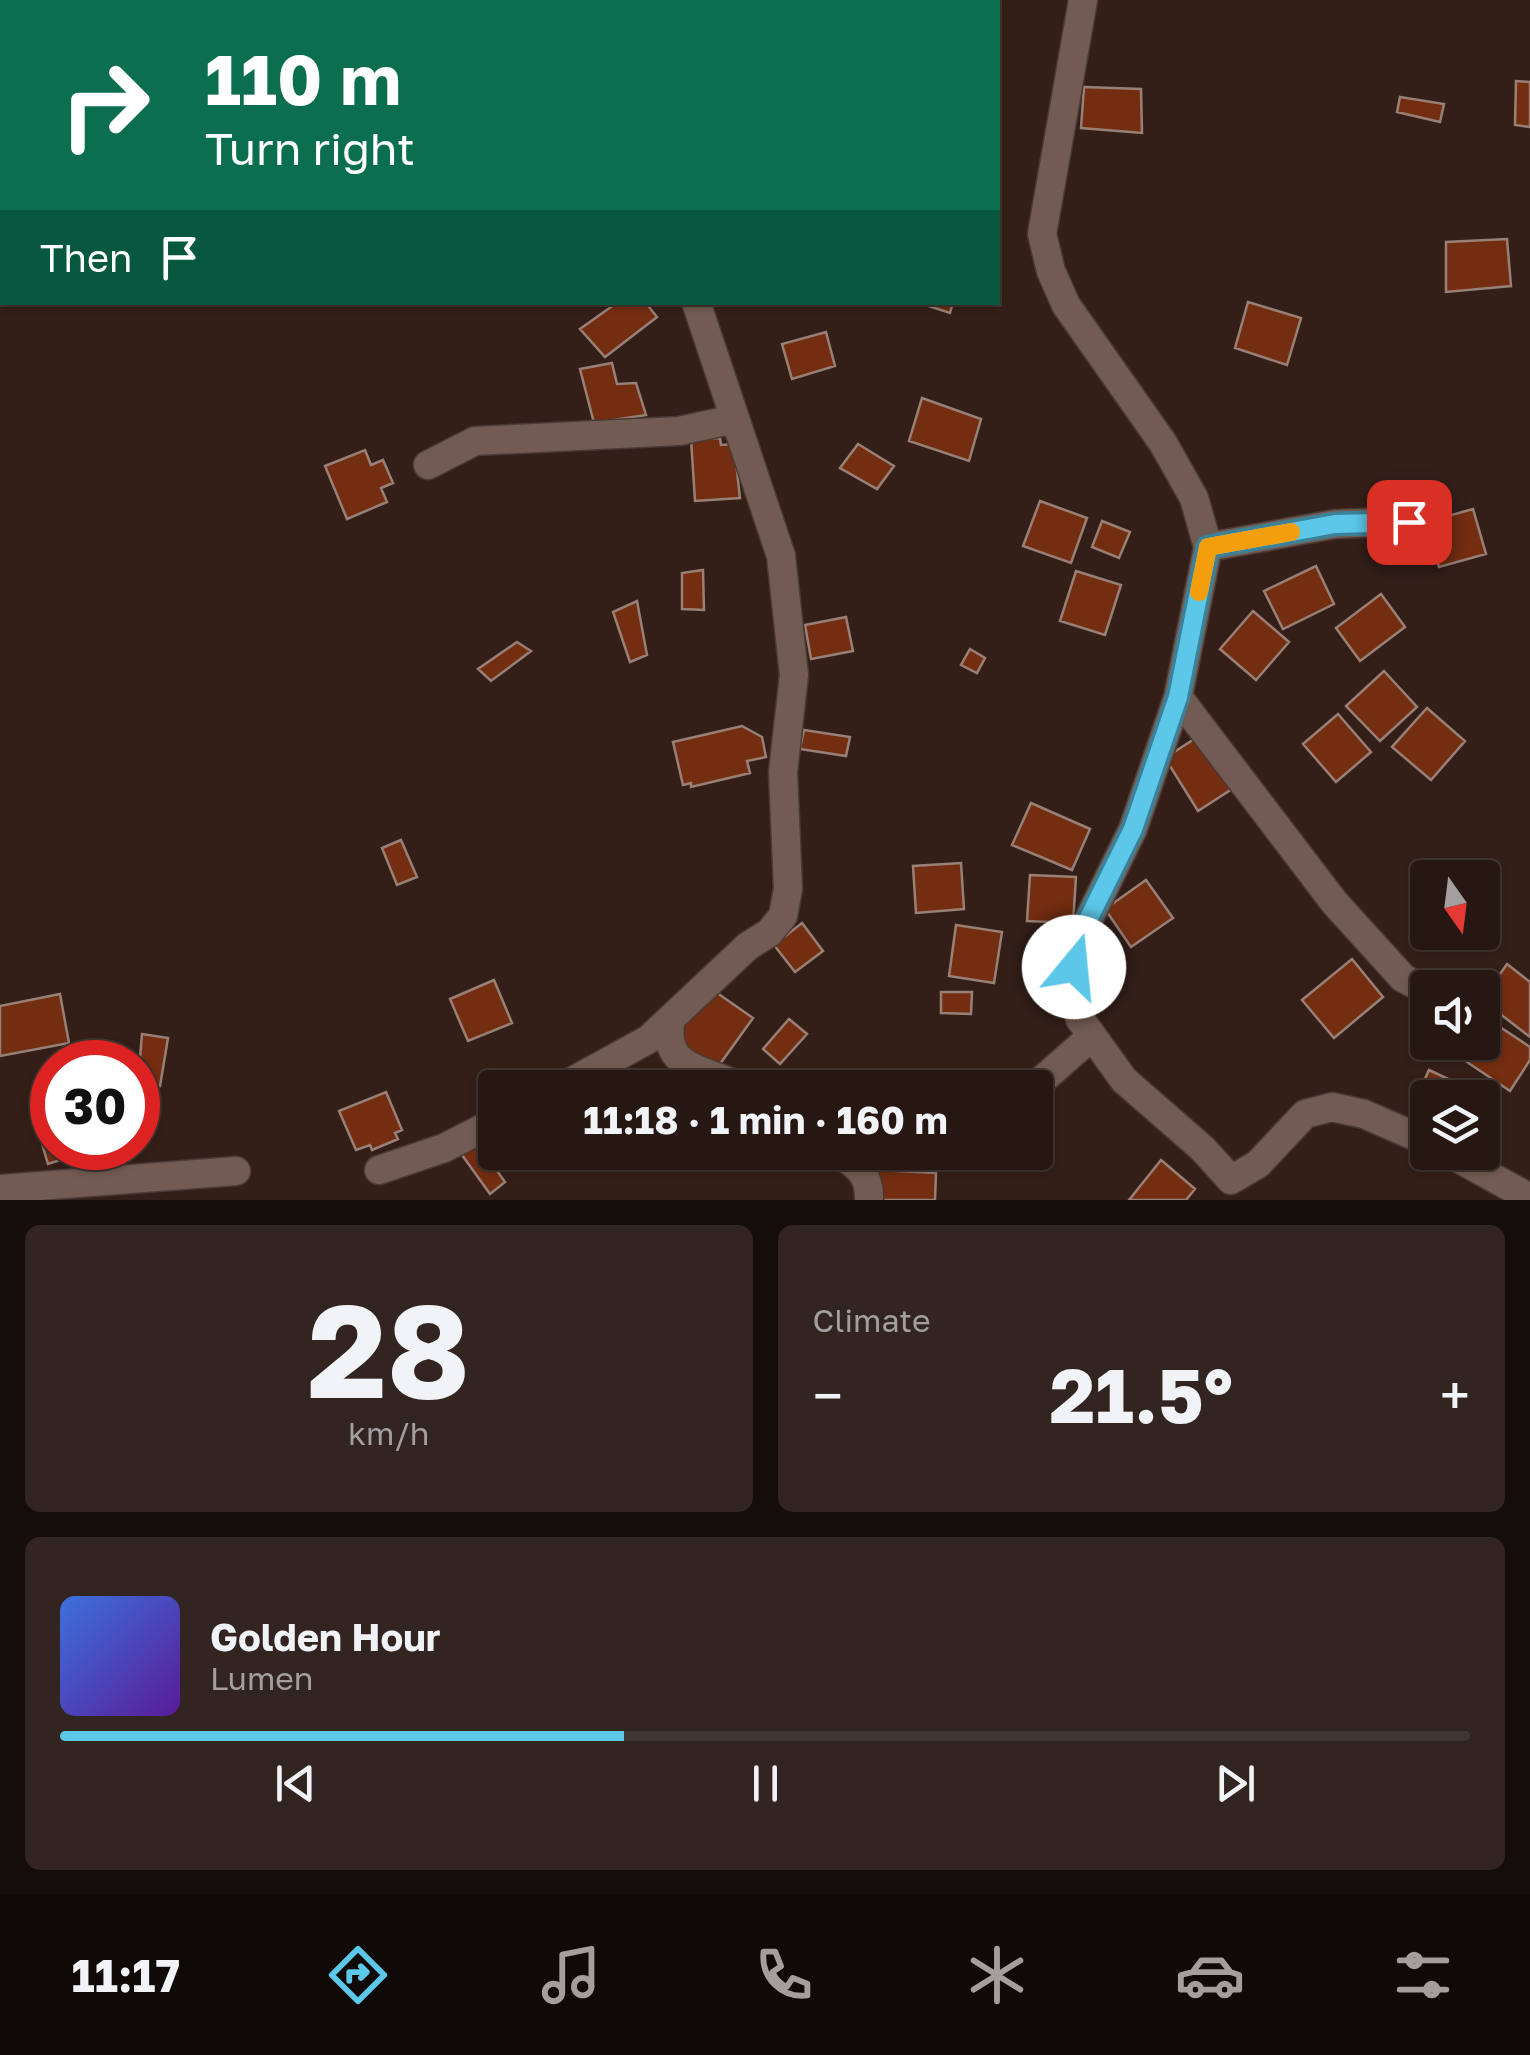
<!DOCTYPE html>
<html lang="en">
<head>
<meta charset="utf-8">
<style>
	:root { --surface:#261712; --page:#322420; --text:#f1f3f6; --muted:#a49f9f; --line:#423632; --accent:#5cc7e8 }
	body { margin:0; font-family:"Golos Text",sans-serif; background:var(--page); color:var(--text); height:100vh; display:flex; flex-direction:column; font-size:38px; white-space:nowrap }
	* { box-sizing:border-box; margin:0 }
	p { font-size:32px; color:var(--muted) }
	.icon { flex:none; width:55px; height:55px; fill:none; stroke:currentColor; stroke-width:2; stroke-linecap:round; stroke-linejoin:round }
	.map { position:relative; height:1200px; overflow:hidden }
	.drawer { display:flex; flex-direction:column; gap:25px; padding:25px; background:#150d0a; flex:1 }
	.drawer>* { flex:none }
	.guide { position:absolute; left:0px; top:0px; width:1000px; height:305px; box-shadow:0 2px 8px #0004,0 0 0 2px var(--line); background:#0b6e4f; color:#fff; overflow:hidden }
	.needle { width:65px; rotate:166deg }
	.tools { position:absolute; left:1410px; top:860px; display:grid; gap:20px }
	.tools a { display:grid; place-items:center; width:90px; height:90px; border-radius:10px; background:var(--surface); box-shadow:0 2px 8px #0004,0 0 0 2px var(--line); font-size:50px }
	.speed { position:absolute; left:30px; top:1040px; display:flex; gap:20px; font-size:50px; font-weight:700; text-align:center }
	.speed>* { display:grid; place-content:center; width:130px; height:130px; border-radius:50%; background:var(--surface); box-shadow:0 2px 8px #0004,0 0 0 2px var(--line); line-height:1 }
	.speed .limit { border:15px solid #d22; background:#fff; color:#111 }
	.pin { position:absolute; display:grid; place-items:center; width:85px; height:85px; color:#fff; margin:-42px; border-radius:20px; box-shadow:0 5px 15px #0006 }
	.me { position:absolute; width:110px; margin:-55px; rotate:17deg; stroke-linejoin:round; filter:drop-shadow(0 0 8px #0008) }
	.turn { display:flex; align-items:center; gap:35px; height:210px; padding:0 40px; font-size:45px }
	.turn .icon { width:130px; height:130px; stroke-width:2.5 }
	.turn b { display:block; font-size:70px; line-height:85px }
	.then { display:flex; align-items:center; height:95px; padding:0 40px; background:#0003; gap:20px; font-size:38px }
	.big { font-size:75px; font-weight:700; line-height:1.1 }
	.drawer .widget { flex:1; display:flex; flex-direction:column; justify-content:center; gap:15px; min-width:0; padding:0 35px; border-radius:15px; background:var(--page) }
	.drawer .dial { align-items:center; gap:0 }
	.dial b { font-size:130px; line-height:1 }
	.song { display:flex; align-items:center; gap:30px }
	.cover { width:120px; height:120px; border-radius:15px; background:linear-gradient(135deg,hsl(220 70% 55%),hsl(270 70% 35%)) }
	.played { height:10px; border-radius:5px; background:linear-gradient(90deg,var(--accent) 40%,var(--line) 40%) }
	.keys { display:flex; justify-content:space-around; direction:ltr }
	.heat { display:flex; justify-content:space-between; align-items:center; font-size:55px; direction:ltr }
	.drawer .tiles { flex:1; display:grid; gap:25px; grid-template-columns:1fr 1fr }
	.widget:last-child { grid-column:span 2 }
	.trip { position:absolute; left:478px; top:1070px; width:575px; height:100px; border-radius:10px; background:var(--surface); box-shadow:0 2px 8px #0004,0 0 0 2px var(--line); font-weight:700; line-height:100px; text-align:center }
	.tabs { display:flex; height:160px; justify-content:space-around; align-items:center; background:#0f0907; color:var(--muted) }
	.tabs .icon { width:70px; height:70px }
	.tabs .selected { color:var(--accent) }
	.tabs b { font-size:45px; color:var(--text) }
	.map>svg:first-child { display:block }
	.building { fill:#732d11; stroke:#998077; stroke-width:2.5 }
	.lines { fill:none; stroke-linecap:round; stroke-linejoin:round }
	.minor-casing { stroke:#4a3935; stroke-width:31 }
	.minor { stroke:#725b52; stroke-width:28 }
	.route-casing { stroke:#3c8197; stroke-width:25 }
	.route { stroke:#5cc7e8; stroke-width:18 }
	.slow { stroke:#f59e0b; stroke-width:18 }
</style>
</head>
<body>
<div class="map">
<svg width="1530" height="1200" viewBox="0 0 1530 1200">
	<rect width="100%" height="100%" fill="#331f18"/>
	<path class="building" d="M1516,81L1530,82V127L1515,125Z
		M1084,87L1141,89L1142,133L1081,128Z
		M1400,97L1444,104L1440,122L1397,112Z
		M1507,239L1511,286L1446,292V242Z
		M618,302H645L657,317L605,357L580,329Z
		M916,302H953L950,313Z
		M1248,302L1301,318L1287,365L1235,348Z
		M826,332L835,366L792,379L782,344Z
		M612,363L617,384L636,383L646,415L594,423L580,369Z
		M922,398L981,419L969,461L909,441Z
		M720,438L721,445L734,444L740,498L695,501L691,439Z
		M858,444L894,466L877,489L840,468Z
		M365,450L371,465L383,460L393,483L381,488L387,502L347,519L325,466Z
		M1040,501L1087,518L1071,563L1023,546Z
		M1473,509L1486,554L1439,567L1426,522Z
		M1102,521L1130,532L1119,558L1092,547Z
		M1316,566L1334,604L1283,629L1264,591Z
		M703,570L704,610L682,609V573Z
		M1076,571L1121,585L1105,635L1060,621Z
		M1381,594L1405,627L1360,661L1336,628Z
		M637,601L647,655L630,662L613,612Z
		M1253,611L1289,642L1256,680L1220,649Z
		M846,617L853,651L811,659L805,625Z
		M517,642L531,651L491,681L478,669Z
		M970,649L985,658L977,673L961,665Z
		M1384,671L1417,707L1380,741L1346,706Z
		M1427,708L1465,741L1431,780L1392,747Z
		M1338,714L1371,752L1336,782L1303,744Z
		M742,726L762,737L766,757L747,761L750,773L691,787V783L683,785L673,742Z
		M804,730L850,737L846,756L800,749Z
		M1202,734L1235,787L1198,811L1165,758Z
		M1031,803L1090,829L1072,870L1012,845Z
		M401,840L417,877L397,885L382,848Z
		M961,863L964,909L916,913L913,866Z
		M1030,875L1076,877L1073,923L1027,921Z
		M1146,880L1173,918L1131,947L1105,909Z
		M802,923L823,951L795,972L774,945Z
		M956,925L1002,932L994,983L949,976Z
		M1352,959L1383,997L1334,1038L1302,1000Z
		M1507,964L1530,982V1037L1482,1000Z
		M494,980L512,1023L468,1041L450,999Z
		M710,988L753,1018L715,1071L673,1041Z
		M941,992H972L971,1014L941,1013Z
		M60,994L69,1043L0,1056V1006Z
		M789,1019L807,1034L780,1064L763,1049Z
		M1488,1019L1530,1047V1060L1510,1091L1461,1058L1472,1042H1482V1027Z
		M142,1034L168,1038L160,1086L138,1082Z
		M1429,1070L1489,1098L1482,1112V1098H1428V1118L1411,1110Z
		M386,1092L402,1130L395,1133L398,1139L372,1150L370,1145L356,1150L339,1111Z
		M52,1111V1148H84L86,1152L48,1164L34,1117Z
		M478,1144L505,1182L490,1194L462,1155Z
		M1161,1160L1195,1189L1186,1200H1129Z
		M878,1170L936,1173L935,1200H877Z"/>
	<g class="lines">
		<defs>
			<path id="minor" d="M521,0L523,2
				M1083,0L1042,234L1051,271L1066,305L1163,443L1194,498L1208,547L1178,697L1133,829L1076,945L1071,989L1080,1019L1124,1080L1203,1149L1231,1180L1258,1164L1305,1114L1332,1107L1364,1114L1428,1142
				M29,2L32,0
				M0,26L2,24
				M428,465L475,441L679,431L735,419
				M1208,547L1335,524L1409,521
				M1178,697L1334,902L1403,978L1428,991
				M671,1019C660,1071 707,1069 744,1088
				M560,1088L649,1039L748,946L769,933L783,916L788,889L783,772L794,675L781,556L696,302
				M1033,1088L1091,1037
				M1447,1152L1530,1198
				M839,1154C859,1166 870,1176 869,1200
				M839,1154L864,1157L887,1152
				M379,1170L444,1148L495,1122
				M0,1189L236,1171"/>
		</defs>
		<use href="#minor" class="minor-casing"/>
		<use href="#minor" class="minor"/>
	</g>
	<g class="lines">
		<defs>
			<path id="route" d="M1074,967L1076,944L1133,829L1178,697L1208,547L1335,524L1409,522"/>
		</defs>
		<use href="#route" class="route-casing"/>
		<use href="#route" class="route"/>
		<path class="slow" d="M1199,592L1208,547L1291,532"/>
	</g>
</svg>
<div class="tools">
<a><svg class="needle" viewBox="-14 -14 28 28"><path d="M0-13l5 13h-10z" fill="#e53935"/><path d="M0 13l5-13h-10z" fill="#a49f9f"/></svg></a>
<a><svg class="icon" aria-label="sound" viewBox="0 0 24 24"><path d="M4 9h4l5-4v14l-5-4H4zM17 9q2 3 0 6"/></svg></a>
<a><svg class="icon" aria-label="layers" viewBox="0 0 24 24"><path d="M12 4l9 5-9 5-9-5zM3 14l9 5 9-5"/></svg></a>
</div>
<div class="speed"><div class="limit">30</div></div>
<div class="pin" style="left:1409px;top:522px;background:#d93025"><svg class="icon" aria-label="arrive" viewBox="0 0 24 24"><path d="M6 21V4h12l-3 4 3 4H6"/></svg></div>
<svg class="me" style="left:1074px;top:967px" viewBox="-20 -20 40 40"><circle r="19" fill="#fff"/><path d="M0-13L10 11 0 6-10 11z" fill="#5cc7e8"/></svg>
<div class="trip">11:18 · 1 min · 160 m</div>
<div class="guide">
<div class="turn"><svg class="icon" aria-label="right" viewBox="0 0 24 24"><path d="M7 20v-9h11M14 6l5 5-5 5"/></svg><div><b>110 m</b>Turn right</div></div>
<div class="then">Then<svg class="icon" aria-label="arrive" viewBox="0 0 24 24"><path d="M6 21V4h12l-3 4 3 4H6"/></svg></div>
</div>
</div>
<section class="drawer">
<div class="tiles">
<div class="widget dial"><b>28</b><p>km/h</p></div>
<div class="widget"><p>Climate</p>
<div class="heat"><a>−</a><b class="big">21.5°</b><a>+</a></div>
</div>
<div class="widget">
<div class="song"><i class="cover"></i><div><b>Golden Hour</b><p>Lumen</p></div></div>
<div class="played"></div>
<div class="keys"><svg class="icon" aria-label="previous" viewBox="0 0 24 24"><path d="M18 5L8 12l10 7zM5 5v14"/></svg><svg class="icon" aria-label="pause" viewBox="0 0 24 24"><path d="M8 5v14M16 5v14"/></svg><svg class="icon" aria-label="next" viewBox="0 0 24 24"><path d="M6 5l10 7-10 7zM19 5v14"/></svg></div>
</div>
</div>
</section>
<nav class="tabs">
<b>11:17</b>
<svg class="icon selected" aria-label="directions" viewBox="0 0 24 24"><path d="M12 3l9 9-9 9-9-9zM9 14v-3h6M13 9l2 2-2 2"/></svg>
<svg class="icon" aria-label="music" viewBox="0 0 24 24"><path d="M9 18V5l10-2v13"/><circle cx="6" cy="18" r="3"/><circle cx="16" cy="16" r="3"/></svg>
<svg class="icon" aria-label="phone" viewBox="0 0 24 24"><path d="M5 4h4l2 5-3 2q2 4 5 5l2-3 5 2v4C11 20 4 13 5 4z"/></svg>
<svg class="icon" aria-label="climate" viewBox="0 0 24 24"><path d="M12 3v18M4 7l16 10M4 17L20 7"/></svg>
<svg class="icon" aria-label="car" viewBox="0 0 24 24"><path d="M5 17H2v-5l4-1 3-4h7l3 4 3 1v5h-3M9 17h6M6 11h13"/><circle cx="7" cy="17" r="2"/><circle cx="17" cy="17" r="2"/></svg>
<svg class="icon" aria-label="filters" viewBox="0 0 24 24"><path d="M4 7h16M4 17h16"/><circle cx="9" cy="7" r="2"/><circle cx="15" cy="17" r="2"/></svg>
</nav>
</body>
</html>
